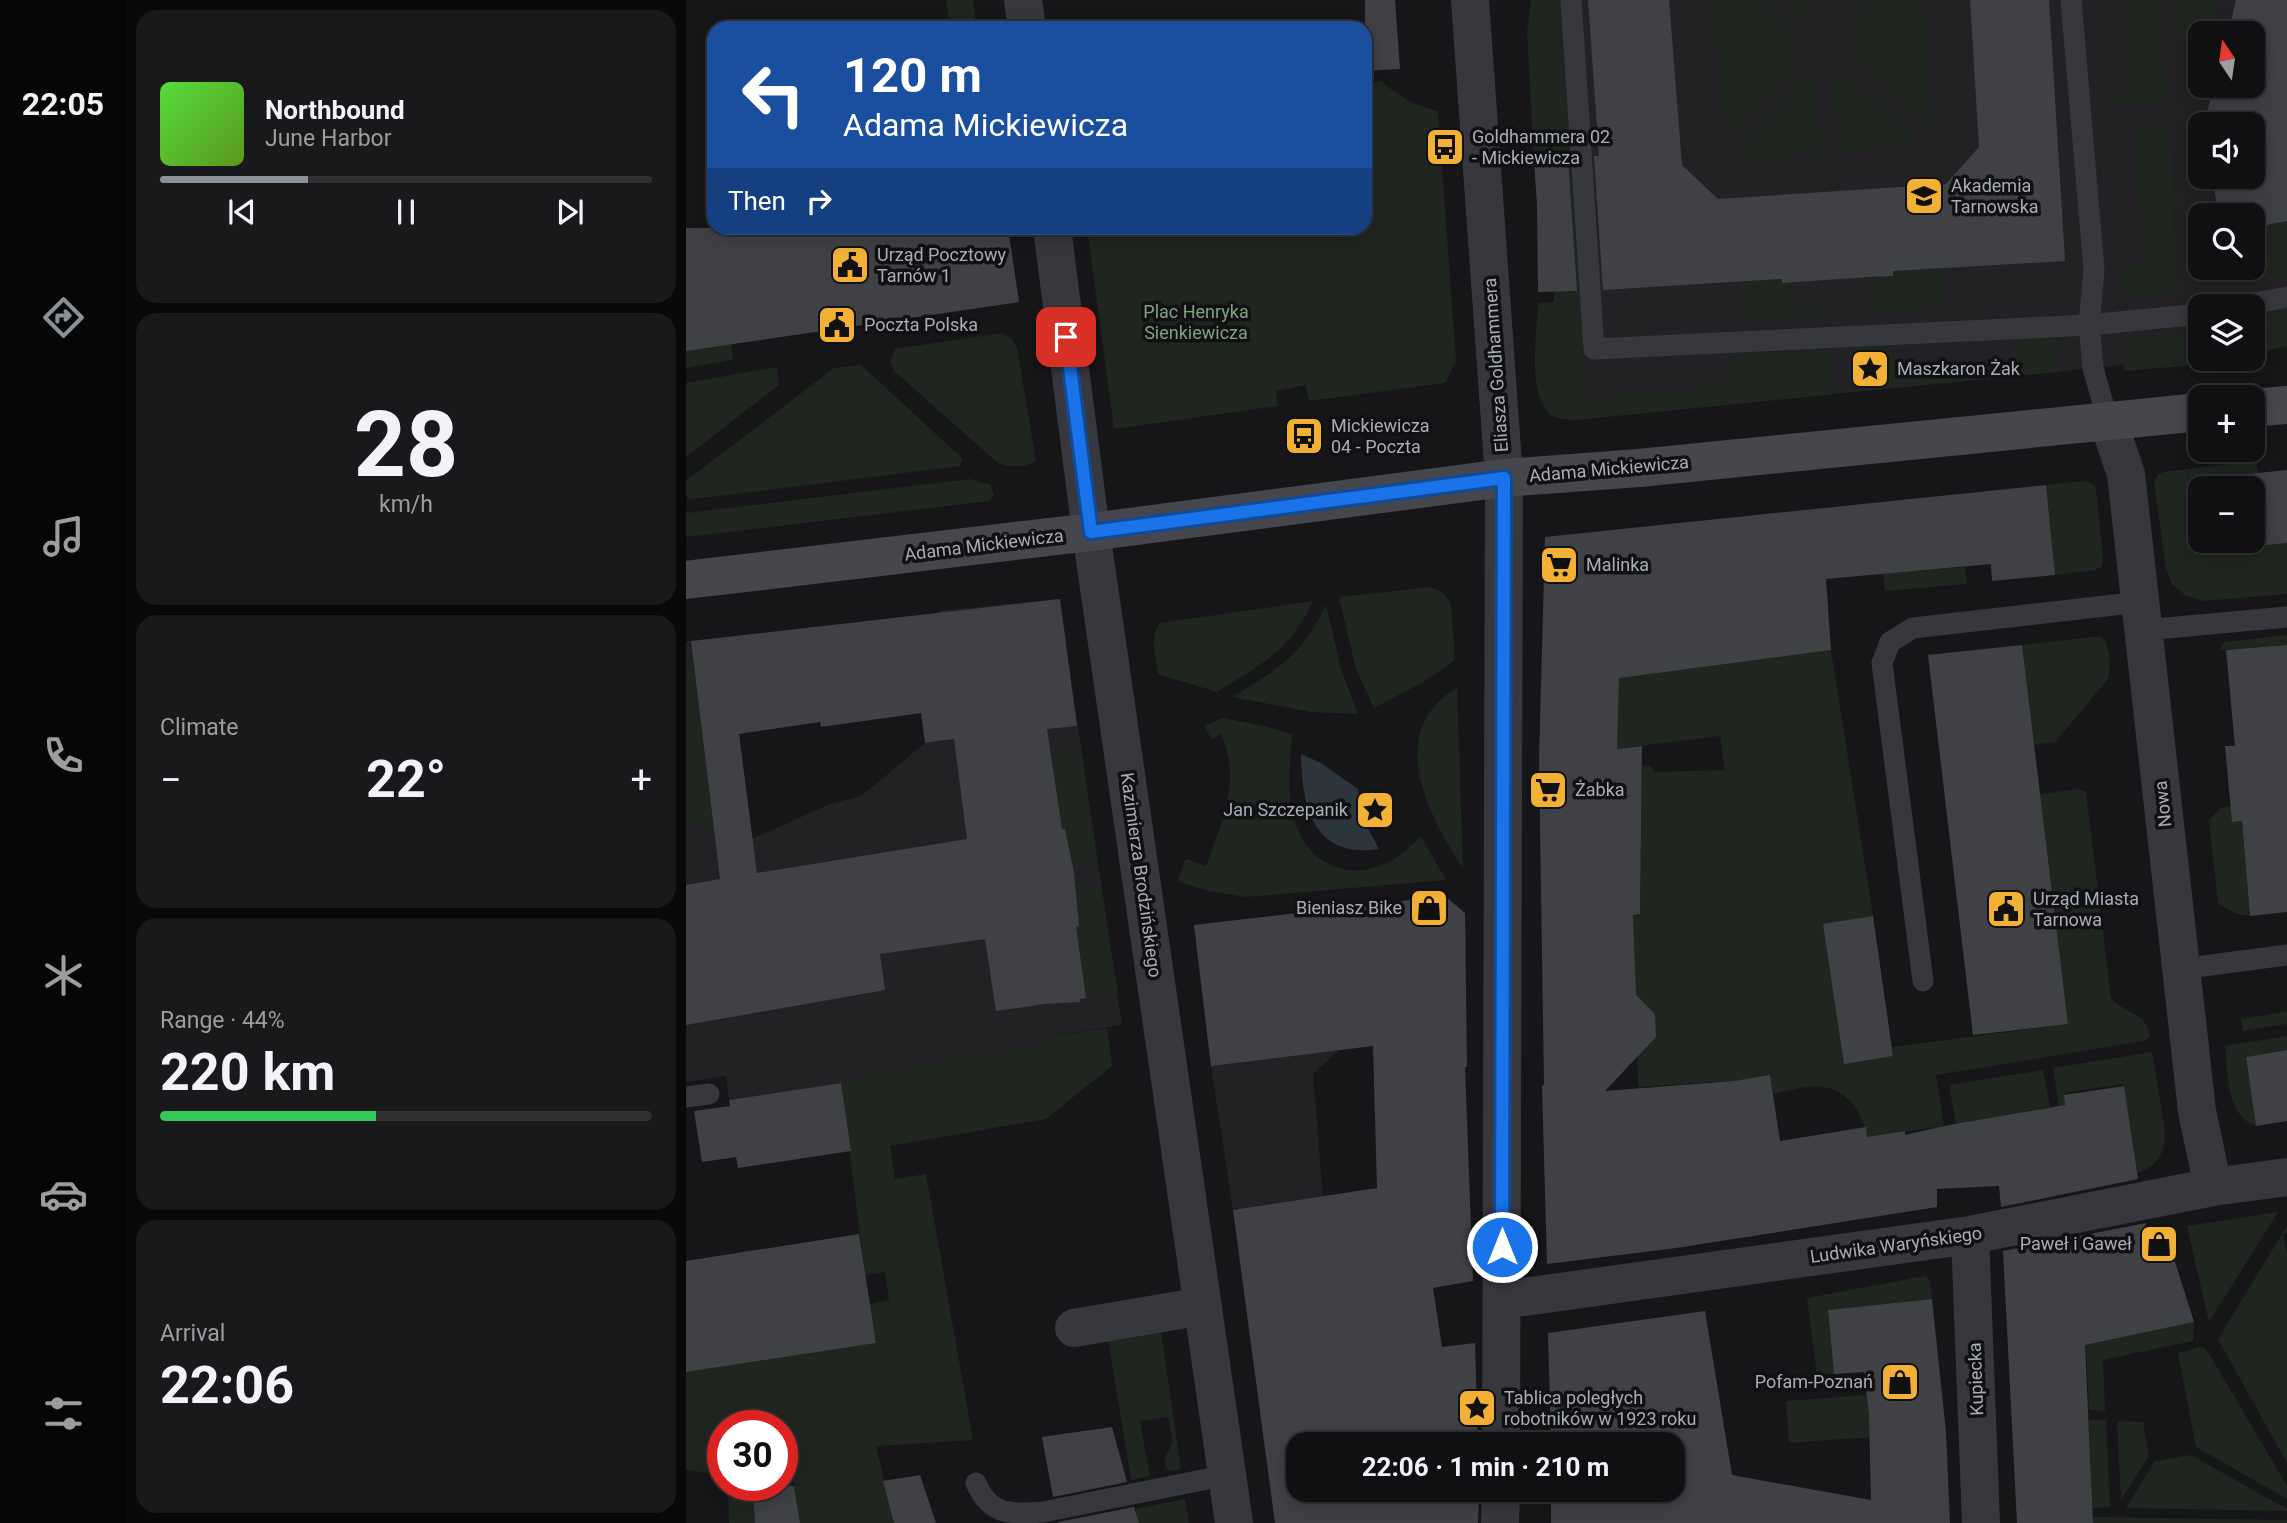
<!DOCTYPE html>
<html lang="en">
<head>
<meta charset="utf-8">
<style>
	:root { --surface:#101012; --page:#19191b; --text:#f1f3f6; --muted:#9c9d9f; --line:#303032; --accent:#8c9099 }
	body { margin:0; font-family:Roboto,sans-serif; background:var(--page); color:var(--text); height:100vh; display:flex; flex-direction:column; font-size:26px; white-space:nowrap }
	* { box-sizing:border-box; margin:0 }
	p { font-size:23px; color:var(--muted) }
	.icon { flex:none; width:38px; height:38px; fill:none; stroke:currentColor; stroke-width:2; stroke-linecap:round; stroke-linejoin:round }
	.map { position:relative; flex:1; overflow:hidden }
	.panel { display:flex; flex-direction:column; gap:10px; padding:10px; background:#09090a; width:560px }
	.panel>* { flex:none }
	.guide { position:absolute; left:21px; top:21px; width:665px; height:214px; border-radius:21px; box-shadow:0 4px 18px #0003,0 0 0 2px var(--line); background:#1a4fa0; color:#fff; overflow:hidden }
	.needle { width:46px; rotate:347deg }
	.buttons { position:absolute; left:1502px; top:21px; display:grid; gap:14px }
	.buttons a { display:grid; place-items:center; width:77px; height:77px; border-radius:14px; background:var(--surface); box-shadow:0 4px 18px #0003,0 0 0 2px var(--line); font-size:35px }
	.speed { position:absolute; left:21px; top:1410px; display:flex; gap:14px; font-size:35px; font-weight:700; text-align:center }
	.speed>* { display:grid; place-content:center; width:91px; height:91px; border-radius:50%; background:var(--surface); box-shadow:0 4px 18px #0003,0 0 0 2px var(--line); line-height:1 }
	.speed .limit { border:10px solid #d22; background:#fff; color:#111 }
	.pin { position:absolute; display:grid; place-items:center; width:60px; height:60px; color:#fff; margin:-30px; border-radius:14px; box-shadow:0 4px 10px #0006 }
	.me { position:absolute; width:77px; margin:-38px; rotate:0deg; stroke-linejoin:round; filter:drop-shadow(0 0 5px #0008) }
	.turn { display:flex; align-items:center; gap:24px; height:147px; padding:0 21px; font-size:32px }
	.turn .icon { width:91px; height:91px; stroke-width:2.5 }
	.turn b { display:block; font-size:49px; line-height:60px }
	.then { display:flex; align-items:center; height:66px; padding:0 21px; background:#0003; gap:14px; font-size:26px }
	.big { font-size:52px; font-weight:700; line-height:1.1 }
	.panel .widget { flex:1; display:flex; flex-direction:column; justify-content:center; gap:10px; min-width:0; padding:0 24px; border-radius:21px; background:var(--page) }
	.panel .dial { align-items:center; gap:0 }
	.dial b { font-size:91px; line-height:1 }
	.song { display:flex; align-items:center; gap:21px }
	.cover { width:84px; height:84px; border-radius:10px; background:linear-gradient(135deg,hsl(110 70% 55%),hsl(90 70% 35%)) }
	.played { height:7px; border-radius:4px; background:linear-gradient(90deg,var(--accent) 30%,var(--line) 30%) }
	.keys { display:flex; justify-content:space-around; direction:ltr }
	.heat { display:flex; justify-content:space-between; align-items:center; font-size:38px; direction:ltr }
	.charge { height:10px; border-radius:5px; background:linear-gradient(90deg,#34c759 44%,var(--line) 0) }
	.trip { position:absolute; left:600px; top:1432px; width:399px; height:70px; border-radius:21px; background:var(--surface); box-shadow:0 4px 18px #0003,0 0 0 2px var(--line); font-weight:700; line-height:70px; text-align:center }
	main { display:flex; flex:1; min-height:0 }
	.tab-bar { display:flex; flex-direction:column; width:126px; justify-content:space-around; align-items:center; background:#060607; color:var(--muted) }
	.tab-bar .icon { width:49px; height:49px }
	.tab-bar .on { color:var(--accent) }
	.tab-bar b { font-size:32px; color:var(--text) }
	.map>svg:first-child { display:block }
	.built { fill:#222225; fill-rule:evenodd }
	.green { fill:#1e261f }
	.water { fill:#2c353c }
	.building { fill:#404145; fill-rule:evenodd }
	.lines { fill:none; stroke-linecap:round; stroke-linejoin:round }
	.lane { stroke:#37383d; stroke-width:21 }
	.street { stroke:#37383d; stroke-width:38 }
	.secondary { stroke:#45474d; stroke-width:38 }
	.route-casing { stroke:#114b97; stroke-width:18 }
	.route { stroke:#1a73e8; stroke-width:12 }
	.labels { text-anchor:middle; stroke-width:7; stroke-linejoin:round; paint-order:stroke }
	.poi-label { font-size:18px; fill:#a8adb8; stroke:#111113; text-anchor:start }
	.park-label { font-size:18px; fill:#7fa381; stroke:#111113 }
	.street-label { font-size:18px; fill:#a8adb8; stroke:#111113 }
</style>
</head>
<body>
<main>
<nav class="tab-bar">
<b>22:05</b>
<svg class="icon on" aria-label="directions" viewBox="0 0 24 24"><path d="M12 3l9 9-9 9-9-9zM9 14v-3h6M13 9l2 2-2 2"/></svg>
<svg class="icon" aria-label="music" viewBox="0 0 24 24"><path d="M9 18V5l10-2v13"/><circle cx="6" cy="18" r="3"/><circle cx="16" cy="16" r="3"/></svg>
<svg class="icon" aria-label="phone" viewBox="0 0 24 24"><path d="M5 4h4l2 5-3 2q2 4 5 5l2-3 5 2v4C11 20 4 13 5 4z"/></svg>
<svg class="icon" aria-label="climate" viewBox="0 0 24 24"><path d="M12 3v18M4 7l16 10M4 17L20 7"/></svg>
<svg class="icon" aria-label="car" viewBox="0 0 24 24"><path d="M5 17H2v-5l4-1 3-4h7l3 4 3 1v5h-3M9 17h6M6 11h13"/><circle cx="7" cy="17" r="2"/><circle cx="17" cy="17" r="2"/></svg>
<svg class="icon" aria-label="filters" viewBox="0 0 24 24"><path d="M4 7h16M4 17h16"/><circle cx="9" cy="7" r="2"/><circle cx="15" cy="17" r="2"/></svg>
</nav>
<section class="panel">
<div class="widget">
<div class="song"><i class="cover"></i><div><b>Northbound</b><p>June Harbor</p></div></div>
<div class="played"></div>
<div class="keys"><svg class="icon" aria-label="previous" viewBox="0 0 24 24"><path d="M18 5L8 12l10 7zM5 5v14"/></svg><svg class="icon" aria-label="pause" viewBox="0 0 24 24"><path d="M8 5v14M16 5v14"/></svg><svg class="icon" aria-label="next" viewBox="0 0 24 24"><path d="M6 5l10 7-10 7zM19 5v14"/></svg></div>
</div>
<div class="widget dial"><b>28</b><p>km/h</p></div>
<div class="widget"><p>Climate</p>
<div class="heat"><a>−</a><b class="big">22°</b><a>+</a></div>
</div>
<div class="widget"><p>Range · 44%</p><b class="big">220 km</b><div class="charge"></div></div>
<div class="widget"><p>Arrival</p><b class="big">22:06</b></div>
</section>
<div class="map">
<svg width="1601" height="1523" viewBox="0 0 1601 1523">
	<rect width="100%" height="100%" fill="#161618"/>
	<path class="built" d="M862,0H1601V334L1566,343V306H1514V355L1407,368L889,420ZM1514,33H1566V86H1514ZM1514,124H1566V177H1514ZM1514,215H1566V268H1514Z
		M372,599L381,644H378L384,693H387L436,1025L353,1038L355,1046L175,1075V1080L43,1100L40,1076L0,1082V642L5,641L30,847L66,839L146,803L174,797L239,743L265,740L252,611Z
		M759,896L779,913L780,945L660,1044L627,1074L637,1196L547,1210L525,1066L508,925Z"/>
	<path class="green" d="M260,0H287L290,24L264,28Z
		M845,0H872L900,397L1046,387L1044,358L1145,349L1150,394L889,420C881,419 873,420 867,416C840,400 851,331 852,303L868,302V231L858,161H848L841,32Z
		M1028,0H1070L1107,30L1103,34L1105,58L1110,63L1042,138L1038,133Z
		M1096,0H1124L1126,15L1119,19Z
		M1187,0H1238L1246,117L1242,123L1166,58L1168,55L1166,30L1163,27Z
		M1438,0H1474L1481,101L1433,105L1426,99L1431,90L1445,89Z
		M1490,0H1530L1521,33H1514V47L1509,51L1497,47L1494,42Z
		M1154,72L1231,137L1223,145L1152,152L1146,76Z
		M1122,74L1129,76L1135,153L1065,158L1055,149Z
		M695,81C712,96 729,106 752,111L770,361L759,383L623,401L620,385L590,391L592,406L428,429L401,228H679V83Z
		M1482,123L1493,287L1490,292L1483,293L1438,296L1434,288V268L1453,263L1457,260L1447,125Z
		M1601,221V276L1540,288L1539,268H1566V228Z
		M1260,268L1261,294L1253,306L1244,309L1186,314L1183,277L1207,276L1206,271Z
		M1096,279V283L1102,282L1101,302L1110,308L1144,305L1145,315L1072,322C1054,315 1055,299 1053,282Z
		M1601,313V346L1566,354V320Z
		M1514,330V359H1542L1499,366L1438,371L1437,354L1446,340Z
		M316,333L326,339L331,348L350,461C336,468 327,468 312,463L208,371L204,362L209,349Z
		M1339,336C1351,337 1362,336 1372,345V372L1169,392L1164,348L1200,347L1206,356L1210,380L1326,372C1326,356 1322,344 1339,336Z
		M45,344L47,360L0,368V351Z
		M175,365L277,459L274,466L25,497L3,499L0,496V481L148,368Z
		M91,367L93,385L0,457V383Z
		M1570,461L1572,473L1524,479L1525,488H1514V541H1530L1531,549L1601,543V594L1518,601L1500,596L1486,584L1480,569L1468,481L1472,475L1477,472Z
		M284,479L304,485L308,494L303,501L0,537V513Z
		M1397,481L1405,483L1410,489L1417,559L1416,566L1409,570L1369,575L1360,485Z
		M1279,567L1281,584L1199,591L1197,573Z
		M745,587L757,593L765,603L769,660L739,681L688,708L670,669L653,597Z
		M627,601C603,652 577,663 531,692L472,674C470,657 463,637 474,623Z
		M640,605L655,669L672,714L625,712L546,697C593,669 615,656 640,605Z
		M1601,635V645L1535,650V645L1539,642Z
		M1415,636C1425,647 1425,665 1422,679L1369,742L1348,745L1336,645Z
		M1145,650L1187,916L1138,924L1158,1063L1207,1056L1206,1047L1382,1024L1354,794L1391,789L1400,792L1425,998C1439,1015 1460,1011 1464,1036L1458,1041L1250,1075L1258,1126L1181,1137C1177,1114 1162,1090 1137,1087C1122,1085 1102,1091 1087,1094L1084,1076L1048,1081L952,1087L951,1041L967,1040L970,1037L969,1014L950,1013L947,915L954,913L956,766L964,765L969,772L1039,770L1034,736L928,749L929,723H932L930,678Z
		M7,663L26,824L0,827V664Z
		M771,688L777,868C742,816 698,730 771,688Z
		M537,718L579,726L606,734C604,763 600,797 610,825C624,865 663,881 701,863C715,856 725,846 735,836L760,880L559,897L522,891L491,881L500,859L520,866C536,822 556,780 535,734L526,740L518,726Z
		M396,754L411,860L384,864L379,829H374L367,771L364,764L366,759Z
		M1545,806L1546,822L1556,821L1564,916L1550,914L1532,903L1523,820L1535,808Z
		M415,886L432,994L400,998V992H397L398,985L388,927V890Z
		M1601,1011V1024L1557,1031L1555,1019Z
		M421,1028L426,1066L360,1119L204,1146L209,1179L240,1174L287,1440L190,1446L208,1523H114L103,1451L96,1453V1426H37V1480L30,1474L0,1470V1372L190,1343L184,1304L203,1300L199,1272L179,1275L155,1083L175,1080V1075L354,1046L353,1038Z
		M1601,1036V1050L1560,1057L1570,1126C1540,1116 1542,1073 1539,1046Z
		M1466,1052L1479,1131C1479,1152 1473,1166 1451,1173L1437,1084L1378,1093L1379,1105L1373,1106L1367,1068Z
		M1357,1070L1364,1107L1270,1124L1263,1085Z
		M1592,1212L1523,1322L1501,1226Z
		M1601,1226V1233L1597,1234L1601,1253V1463L1532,1339Z
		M1239,1276L1244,1281L1246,1299L1142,1310L1148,1374L1131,1375L1121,1298Z
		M1508,1322L1507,1341L1417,1360L1419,1411L1403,1410L1400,1345Z
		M475,1332L495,1469L483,1471C472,1460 485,1452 486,1440C486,1433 483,1424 482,1417L454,1421L464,1476L445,1480L422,1339Z
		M1513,1347L1518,1348L1525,1357L1601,1486V1499L1510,1447L1492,1353Z
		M1181,1395L1186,1437L1103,1443L1100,1401Z
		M1403,1420H1420L1424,1507L1406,1508Z
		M1431,1421L1457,1422L1463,1456L1435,1500Z
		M1505,1455L1601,1509V1511L1440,1508L1469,1461Z
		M42,1486H67L69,1523H43Z
		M499,1499L503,1523H453L449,1509Z
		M1407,1517L1601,1520V1523H1407Z"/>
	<path class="water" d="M615,754L635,763L672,789L675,815L693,849C627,859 616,807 615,754Z"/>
	<path class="building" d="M679,0H709L714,69L679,71Z
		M902,0H983L996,165L1032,199L1260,184L1293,147L1284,0H1363L1379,261L1207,271V276L1183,277L1096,283V279L917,290L908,156H913Z
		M1550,0H1601V221L1566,228V215H1533L1526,177H1566V124H1518L1528,86H1566V33H1542Z
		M882,158L891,291L852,292L851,204L848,161Z
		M0,228H322L333,302L0,351Z
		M1601,470V543L1531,550L1530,541H1566V488H1525L1524,478Z
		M1360,485L1369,575L1306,581L1305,564L1140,579L1145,650L933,678L931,749L956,746L954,914L947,915L950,995L969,1014L970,1037L919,1091L1048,1081L1084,1075L1094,1141L1180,1127L1181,1137L1219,1131V1135L1263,1125L1379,1105L1378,1095L1438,1086L1452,1179L1315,1207L1313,1186L1251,1189V1207L990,1248L861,1264L856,1086L858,1085L853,759L859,537Z
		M374,599L391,726L361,729L376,829H379L388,873L393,926L390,927L400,998L394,999V1002L359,1004L310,1011L299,939L194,954L199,990L0,1025V885L34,879L5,641ZM235,713L239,743L268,739L281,839L71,873L53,734L134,722L135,727Z
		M1336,645L1382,1024L1287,1035L1242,655Z
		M1601,645V912L1564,916L1556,821L1546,822L1539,746H1549L1540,650Z
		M759,896L779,913L781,1067H779L787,1281L747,1288L756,1347L789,1343L792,1444H612V1489H793L792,1523H589L547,1210L691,1188L687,1046L525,1066L508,925Z
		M1187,916L1207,1056L1158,1064L1137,924Z
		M1601,1050V1121L1570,1126L1560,1057Z
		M155,1083L165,1151L52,1168L50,1157L16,1162L8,1111L44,1106L43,1100Z
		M1460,1223L1461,1233L1479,1230L1508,1322L1399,1345L1407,1523H1331L1317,1251Z
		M173,1234L190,1343L0,1372V1261Z
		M1246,1299L1260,1432L1264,1523H865V1489H987V1444H865L862,1333L1019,1311L1046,1475L1185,1500L1183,1415L1178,1372L1148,1374L1142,1310Z
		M426,1427L441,1482L367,1497L356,1437Z
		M234,1475L250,1523H208L197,1481Z
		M67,1486H108L114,1523H69Z
		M448,1507L453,1523H372V1522Z"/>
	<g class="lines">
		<path class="lane" d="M885,0L908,349L1403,325L1514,314
			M1385,0L1408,270L1403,325L1407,368L1422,421
			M1554,306L1601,297
			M1458,630L1601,617
			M1495,969L1601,955
			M1237,981L1196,663L1204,642L1227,628L1454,602
			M0,1097L23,1094
			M290,1483C304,1516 325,1514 357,1512L541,1475"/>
		<path class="street" d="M337,0L341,28
			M784,0L818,478L815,1444
			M366,228L405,532L548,1523
			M1422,421L1440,474L1511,1111L1527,1187
			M1284,1235L1295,1523
			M816,1300L1284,1235L1527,1187L1601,1177
			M388,1328L517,1306
			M814,1523L815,1489"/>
		<path class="secondary" d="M1566,408L1601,405
			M0,580L405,532L818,478L953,468L1514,412"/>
	</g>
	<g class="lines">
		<defs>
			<path id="route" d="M380,337L405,532L818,478L816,1247"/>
		</defs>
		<use href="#route" class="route-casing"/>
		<use href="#route" class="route"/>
	</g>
	<defs>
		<symbol id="bus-square" viewBox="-11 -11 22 22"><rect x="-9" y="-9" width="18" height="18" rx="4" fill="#f2b134" stroke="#111113"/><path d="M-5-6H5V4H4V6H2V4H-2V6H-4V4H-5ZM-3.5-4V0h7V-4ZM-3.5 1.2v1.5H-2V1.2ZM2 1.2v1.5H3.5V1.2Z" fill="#111"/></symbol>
		<symbol id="university-square" viewBox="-11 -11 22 22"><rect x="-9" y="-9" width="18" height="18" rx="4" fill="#f2b134" stroke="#111113"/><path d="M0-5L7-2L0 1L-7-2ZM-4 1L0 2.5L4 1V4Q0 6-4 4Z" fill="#111"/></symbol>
		<symbol id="civic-square" viewBox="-11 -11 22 22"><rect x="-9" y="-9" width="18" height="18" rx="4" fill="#f2b134" stroke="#111113"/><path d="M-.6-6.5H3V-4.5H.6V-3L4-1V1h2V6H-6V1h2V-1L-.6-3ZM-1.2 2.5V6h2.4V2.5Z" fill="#111"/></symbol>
		<symbol id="sight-square" viewBox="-11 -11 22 22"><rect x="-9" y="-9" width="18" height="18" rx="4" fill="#f2b134" stroke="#111113"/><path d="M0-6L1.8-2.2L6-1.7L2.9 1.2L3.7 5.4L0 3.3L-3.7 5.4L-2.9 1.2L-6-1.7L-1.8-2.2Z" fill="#111"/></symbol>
		<symbol id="supermarket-square" viewBox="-11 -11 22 22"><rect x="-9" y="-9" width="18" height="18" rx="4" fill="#f2b134" stroke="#111113"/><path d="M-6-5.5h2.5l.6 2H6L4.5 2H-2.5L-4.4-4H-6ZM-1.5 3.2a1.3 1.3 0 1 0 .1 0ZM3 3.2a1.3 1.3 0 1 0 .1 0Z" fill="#111"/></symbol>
		<symbol id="shop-square" viewBox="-11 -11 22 22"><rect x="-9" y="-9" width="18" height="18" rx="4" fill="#f2b134" stroke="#111113"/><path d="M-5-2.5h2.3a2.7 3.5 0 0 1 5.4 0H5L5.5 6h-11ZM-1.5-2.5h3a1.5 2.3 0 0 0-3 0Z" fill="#111"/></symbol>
	</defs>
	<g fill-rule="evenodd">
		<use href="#bus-square" x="737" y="125" width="44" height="44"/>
		<use href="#university-square" x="1216" y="174" width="44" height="44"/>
		<use href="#civic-square" x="142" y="243" width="44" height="44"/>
		<use href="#civic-square" x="129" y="303" width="44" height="44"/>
		<use href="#sight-square" x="1162" y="347" width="44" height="44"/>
		<use href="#bus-square" x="596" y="414" width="44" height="44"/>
		<use href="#supermarket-square" x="851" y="543" width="44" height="44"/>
		<use href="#supermarket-square" x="840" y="768" width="44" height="44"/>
		<use href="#sight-square" x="667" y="788" width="44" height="44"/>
		<use href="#shop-square" x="721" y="886" width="44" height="44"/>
		<use href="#civic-square" x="1298" y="887" width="44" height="44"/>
		<use href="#shop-square" x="1451" y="1222" width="44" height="44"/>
		<use href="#shop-square" x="1192" y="1360" width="44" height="44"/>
		<use href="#sight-square" x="769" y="1386" width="44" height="44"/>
	</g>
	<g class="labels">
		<g class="poi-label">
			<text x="786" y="143">Goldhammera 02<tspan x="786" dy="21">- Mickiewicza</tspan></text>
			<text x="1265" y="192">Akademia<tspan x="1265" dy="21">Tarnowska</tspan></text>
			<text x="191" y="261">Urząd Pocztowy<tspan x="191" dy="21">Tarnów 1</tspan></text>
			<text x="178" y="331">Poczta Polska</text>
			<text x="1211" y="375">Maszkaron Żak</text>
			<text x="645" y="432">Mickiewicza<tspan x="645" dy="21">04 - Poczta</tspan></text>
			<text x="900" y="571">Malinka</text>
			<text x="889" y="796">Żabka</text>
			<text x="662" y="816" text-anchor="end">Jan Szczepanik</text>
			<text x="1347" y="905">Urząd Miasta<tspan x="1347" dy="21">Tarnowa</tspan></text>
			<text x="716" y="914" text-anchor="end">Bieniasz Bike</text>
			<text x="1446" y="1250" text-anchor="end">Paweł i Gaweł</text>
			<text x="1187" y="1388" text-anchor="end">Pofam-Poznań</text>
			<text x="818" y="1404">Tablica poległych<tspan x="818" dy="21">robotników w 1923 roku</tspan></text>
		</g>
		<g class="park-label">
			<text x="510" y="318">Plac Henryka<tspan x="510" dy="21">Sienkiewicza</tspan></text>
		</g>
		<g class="street-label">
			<text transform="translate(810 365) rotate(-94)" y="6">Eliasza Goldhammera</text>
			<text transform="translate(923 469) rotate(-5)" y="6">Adama Mickiewicza</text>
			<text transform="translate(298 545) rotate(-7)" y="6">Adama Mickiewicza</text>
			<text transform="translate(1477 804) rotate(-96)" y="6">Nowa</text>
			<text transform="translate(455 875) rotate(82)" y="6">Kazimierza Brodzińskiego</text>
			<text transform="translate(1210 1245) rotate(-8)" y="6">Ludwika Waryńskiego</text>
			<text transform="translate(1290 1379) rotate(-92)" y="6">Kupiecka</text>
		</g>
	</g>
</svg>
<div class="buttons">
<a><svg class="needle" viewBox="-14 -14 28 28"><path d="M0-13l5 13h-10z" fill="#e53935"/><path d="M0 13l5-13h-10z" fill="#9c9d9f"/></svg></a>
<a><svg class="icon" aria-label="sound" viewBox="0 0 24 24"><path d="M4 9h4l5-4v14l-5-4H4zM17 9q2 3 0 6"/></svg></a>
<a><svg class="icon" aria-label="search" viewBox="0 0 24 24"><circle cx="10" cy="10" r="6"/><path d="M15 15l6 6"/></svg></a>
<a><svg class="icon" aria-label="layers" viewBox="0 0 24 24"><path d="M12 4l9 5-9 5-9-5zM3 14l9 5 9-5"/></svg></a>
<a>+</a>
<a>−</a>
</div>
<div class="speed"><div class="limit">30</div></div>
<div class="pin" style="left:380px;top:337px;background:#d93025"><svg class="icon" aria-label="arrive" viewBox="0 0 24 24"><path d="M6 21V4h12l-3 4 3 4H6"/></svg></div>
<svg class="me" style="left:816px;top:1247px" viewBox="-20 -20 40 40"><circle r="17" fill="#1a73e8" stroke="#fff" stroke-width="3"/><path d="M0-11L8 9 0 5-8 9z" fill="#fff"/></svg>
<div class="trip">22:06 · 1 min · 210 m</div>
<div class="guide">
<div class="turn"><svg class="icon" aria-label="left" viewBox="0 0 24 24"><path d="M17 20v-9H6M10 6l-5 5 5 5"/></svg><div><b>120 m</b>Adama Mickiewicza</div></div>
<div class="then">Then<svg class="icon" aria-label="right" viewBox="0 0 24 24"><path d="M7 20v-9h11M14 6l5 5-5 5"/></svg></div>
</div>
</div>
</main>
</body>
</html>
